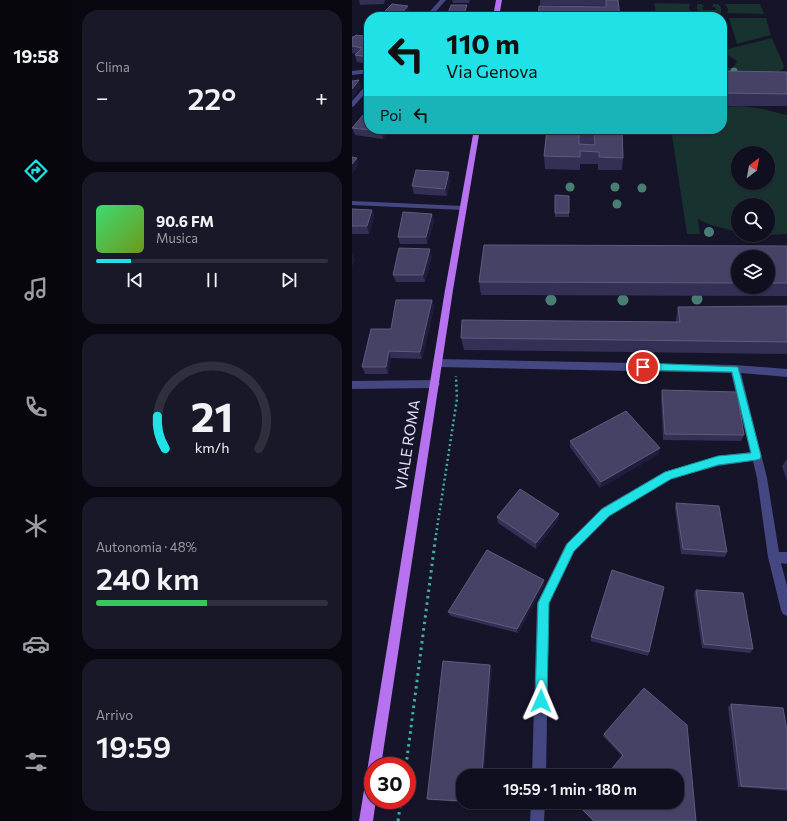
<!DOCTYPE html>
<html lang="it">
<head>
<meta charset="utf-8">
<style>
	:root { --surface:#100f1f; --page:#191828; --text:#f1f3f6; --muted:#9c9ca4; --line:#302f3d; --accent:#20e2e6 }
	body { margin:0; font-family:Commissioner,sans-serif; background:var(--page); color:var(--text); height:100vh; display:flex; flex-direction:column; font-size:15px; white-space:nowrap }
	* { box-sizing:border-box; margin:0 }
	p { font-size:13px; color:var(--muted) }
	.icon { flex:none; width:22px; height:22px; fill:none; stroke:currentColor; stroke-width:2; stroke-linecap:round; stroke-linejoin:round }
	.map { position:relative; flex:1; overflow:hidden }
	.details { display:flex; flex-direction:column; gap:10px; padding:10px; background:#090811; width:280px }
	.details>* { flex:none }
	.banner { position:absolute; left:12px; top:12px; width:363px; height:122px; border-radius:16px; box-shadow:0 1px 3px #0004,0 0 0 1px var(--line); background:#20e2e6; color:#111; overflow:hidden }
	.needle { width:26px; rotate:31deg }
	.controls { position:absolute; left:379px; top:146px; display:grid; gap:8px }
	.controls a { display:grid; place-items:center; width:44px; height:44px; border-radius:50%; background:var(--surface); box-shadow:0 1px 3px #0004,0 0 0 1px var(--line); font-size:20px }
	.speed { position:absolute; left:12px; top:757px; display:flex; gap:8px; font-size:20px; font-weight:700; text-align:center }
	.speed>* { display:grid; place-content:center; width:52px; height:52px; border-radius:50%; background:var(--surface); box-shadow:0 1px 3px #0004,0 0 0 1px var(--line); line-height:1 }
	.speed .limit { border:6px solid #d22; background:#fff; color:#111 }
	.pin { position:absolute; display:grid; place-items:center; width:34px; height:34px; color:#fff; margin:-17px; border:2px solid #fff; border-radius:50%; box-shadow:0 1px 4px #0007 }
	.me { position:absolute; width:44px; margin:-22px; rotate:1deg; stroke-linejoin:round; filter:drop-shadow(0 0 3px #0008) }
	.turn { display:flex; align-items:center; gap:14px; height:84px; padding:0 16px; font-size:18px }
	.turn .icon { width:52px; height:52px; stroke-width:2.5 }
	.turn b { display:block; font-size:28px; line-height:34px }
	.then { display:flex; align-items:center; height:38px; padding:0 16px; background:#0003; gap:8px; font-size:15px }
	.big { font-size:30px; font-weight:600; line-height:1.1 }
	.details .tile { flex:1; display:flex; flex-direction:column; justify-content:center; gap:6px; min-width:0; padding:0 14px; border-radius:16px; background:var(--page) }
	.details .dial { align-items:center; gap:0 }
	.dial svg { height:104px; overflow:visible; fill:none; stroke:var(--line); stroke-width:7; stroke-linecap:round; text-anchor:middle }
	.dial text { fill:var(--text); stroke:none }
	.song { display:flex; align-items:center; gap:12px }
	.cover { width:48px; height:48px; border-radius:6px; background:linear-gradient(135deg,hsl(140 70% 55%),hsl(80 70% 35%)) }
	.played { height:4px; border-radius:2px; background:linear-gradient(90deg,var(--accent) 15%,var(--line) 15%) }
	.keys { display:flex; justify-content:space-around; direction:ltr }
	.heat { display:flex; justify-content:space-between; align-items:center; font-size:22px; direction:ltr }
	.charge { height:6px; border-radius:3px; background:linear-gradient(90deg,#34c759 48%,var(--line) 0) }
	.trip { position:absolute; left:104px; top:769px; width:228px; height:40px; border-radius:16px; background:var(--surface); box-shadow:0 1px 3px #0004,0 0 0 1px var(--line); font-weight:600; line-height:40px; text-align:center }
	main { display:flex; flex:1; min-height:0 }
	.menu { display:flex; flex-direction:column; width:72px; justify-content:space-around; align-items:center; background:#06060c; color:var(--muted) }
	.menu .icon { width:28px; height:28px }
	.menu .on { color:var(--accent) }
	.menu b { font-size:18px; color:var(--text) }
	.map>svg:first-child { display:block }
	.green { fill:#17322f; fill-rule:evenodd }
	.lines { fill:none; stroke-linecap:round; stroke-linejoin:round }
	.path-far1 { stroke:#3fb0a0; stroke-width:2.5; stroke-dasharray:2 3; stroke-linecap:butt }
	.path { stroke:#3fb0a0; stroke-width:3; stroke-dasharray:2.5 4; stroke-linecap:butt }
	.minor { fill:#444782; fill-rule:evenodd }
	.major { fill:#b672ef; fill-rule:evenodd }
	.tree { fill:#497e75 }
	.wall { fill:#332f55; fill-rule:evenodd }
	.shaded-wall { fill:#201c3c }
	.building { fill:#464266; stroke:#5e5b7e; fill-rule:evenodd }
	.route { fill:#20e2e6; stroke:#159396 }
	.labels { text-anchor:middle; stroke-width:4; stroke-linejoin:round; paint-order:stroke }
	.street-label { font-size:15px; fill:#e0dffb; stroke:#161429 }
</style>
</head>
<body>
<main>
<nav class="menu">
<b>19:58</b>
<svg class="icon on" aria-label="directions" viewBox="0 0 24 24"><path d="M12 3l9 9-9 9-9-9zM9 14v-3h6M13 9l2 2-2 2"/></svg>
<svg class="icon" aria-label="music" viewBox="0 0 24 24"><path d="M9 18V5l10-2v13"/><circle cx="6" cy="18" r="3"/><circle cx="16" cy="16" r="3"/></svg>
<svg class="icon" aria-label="phone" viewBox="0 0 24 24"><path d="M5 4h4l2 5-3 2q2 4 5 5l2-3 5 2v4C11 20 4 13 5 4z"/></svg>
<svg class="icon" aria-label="climate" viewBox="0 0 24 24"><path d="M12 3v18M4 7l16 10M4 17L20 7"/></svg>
<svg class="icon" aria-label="car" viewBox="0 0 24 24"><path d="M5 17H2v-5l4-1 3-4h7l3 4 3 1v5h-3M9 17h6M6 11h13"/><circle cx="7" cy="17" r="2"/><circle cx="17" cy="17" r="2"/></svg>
<svg class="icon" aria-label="filters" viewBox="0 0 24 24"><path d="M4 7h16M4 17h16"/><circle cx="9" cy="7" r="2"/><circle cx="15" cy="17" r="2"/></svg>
</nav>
<section class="details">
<div class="tile"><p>Clima</p>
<div class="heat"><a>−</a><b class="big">22°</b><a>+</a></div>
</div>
<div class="tile">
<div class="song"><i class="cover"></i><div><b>90.6 FM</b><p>Musica</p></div></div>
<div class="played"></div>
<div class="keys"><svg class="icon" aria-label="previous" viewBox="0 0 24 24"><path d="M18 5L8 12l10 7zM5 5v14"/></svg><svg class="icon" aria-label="pause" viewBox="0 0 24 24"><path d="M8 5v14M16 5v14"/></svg><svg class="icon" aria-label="next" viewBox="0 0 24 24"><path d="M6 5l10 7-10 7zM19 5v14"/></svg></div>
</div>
<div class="tile dial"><svg viewBox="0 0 100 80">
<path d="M14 69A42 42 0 1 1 86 69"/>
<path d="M14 69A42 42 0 0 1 8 44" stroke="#20e2e6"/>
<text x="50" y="56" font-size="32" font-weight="700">21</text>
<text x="50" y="72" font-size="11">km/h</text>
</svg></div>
<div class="tile"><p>Autonomia · 48%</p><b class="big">240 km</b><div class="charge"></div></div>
<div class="tile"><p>Arrivo</p><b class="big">19:59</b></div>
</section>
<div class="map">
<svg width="435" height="821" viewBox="0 0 435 821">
	<rect width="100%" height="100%" fill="#161429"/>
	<path class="green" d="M302,3L338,4L337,8L340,13H304Z
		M345,4H350L353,7H350L351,10H364L363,7H360L361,4H366L369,7V13H347L345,9Z
		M373,4H408L412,14L375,13L376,9Z
		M377,18H414L419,35L385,44Z
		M420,38L432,66L431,69L427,71L370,73V68H381L385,61L373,53L372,50Z
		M390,106L411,109L435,115V234L416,235V205H386V232L359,225L346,219L348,234H335L319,129H370V107ZM386,153H416V183H386Z"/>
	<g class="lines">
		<path class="path-far1" d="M84,535L105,399L104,376"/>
		<path class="path" d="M54,766L84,534
			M46,821L49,800"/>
		<path class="minor" d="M88,0H94L79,17H73Z
			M17,35V39L0,40V36Z
			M17,69V73L0,75V71Z
			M17,83V89L2,106L0,107V101L15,84Z
			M0,201L111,206L115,208L111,210L0,205Z
			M86,359L383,365L435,369V377L389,373L415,478L427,552H435V564L429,563L435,586V616L431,614L429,610L416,557L405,478L401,461L366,466L319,479L258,516L222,552L197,604L194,776H180L185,603L214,544L250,508L312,472L366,456L398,452L379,373L86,367L83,366L81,363L83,360Z
			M83,380L86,381L88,384L86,387L83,388L0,389V381Z
			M179,802H193L192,821H178Z"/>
		<path class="major" d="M144,0H150L147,17H141Z
			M122,129H128L101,290L29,766H21V800H24L21,821H7L93,290Z"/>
	</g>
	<g class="tree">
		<circle cx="382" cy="71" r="3.5"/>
		<circle cx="218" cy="187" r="4.5"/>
		<circle cx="263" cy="187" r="4.5"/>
		<circle cx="290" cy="188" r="4.5"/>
		<circle cx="265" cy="204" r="4.5"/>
		<circle cx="357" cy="232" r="5"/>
		<circle cx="345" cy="299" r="5.5"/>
		<circle cx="199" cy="300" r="5.5"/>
		<circle cx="271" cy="300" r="5.5"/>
	</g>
	<path class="wall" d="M7,0H33L32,4L8,5Z
		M100,0H118L117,3H101Z
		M188,0H266L254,7V6L188,5Z
		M115,5V9L113,16H97L96,13Z
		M17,37V64L5,62L3,55L4,54L0,53V39Z
		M370,71L435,72V106H370Z
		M0,128L38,129L31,139L3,135Z
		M195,129H270L271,158L270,170H246V164H228V170L193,169L192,156Z
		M98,180L95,196L62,194L60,186Z
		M203,195L217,196V217H203Z
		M0,209L20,210L22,217L17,234H0Z
		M80,214L82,221L75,244H48L46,237Z
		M435,246V296L129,295L127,282ZM386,257H416V287H386Z
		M80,256L73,282H44L41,275Z
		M80,300L82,307L70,359L39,358L36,374H13L10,367L39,329Z
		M435,306V354L112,350L109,338L324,322V319L326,307Z
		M310,390L392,435L389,441L311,440L309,397Z
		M218,441L307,454L248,488L218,447Z
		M434,460H435V481L430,466Z
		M324,503L375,552L373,557L329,554L323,508Z
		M145,517L207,519L184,549L146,523Z
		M192,580V585L166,633L99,616L96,612Z
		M344,590L401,649L398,653L350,648L342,594Z
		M239,637L297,652L296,656L239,641Z
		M138,665L140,669L111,776V802H130V803L78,800L75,799Z
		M379,704L435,731V791L386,787L376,707Z
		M252,734L344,821H241L228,808V807L270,756L251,736Z"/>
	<path class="shaded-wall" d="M115,5V9L113,16L112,13Z
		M56,6L57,13L54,17H46Z
		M7,80L9,87L0,99V89Z
		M31,129H38L31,139L29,131Z
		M5,158L7,165L0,174V164Z
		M97,172L98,180L95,196L93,189Z
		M20,210L22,217L17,234L15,226Z
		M80,214L82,221L75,244L74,237Z
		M78,249L80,256L73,282L71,275Z
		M0,253L3,260L0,266Z
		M80,300L82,307L70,359L68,352Z
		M37,351L39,358L36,374L34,367Z
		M308,448L307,454L248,488L249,482Z
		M207,514V519L184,549V543Z
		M192,580V585L166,633L165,629Z
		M138,665L140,669L132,776H130Z"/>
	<path class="building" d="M254,0H266L268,17H186L187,6L254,7Z
		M40,4L56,6L46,17H27Z
		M99,5H115L112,13H96Z
		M4,35L17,37V57L3,55L10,48L0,46V39Z
		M370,71L435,72V94L370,93Z
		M7,80L0,89V81Z
		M12,114L17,115V129H31L29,131L0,128Z
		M195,129H270L271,158L247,157V152L228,151V157L192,156ZM227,132H242L243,145L227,144Z
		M0,157L5,158L0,164Z
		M64,170L97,172L93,189L60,186Z
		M203,195L217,196V213H203Z
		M0,209L20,210L15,226H0Z
		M51,212L80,214L74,237H46Z
		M132,245L435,246V283H416V257H386V283L127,282Z
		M47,248L78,249L71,275H41Z
		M44,300H80L68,352L37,351L34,367H10L19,329H39Z
		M435,306V342L109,338L110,320L328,322L326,307Z
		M310,390L385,392L392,435L313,434Z
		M274,411L308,448L249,482L218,441Z
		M168,489L207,514L184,543L145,517Z
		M324,503L367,506L375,552L331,549Z
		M135,550L192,580L165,629L96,612Z
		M260,570L312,587L297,652L239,637Z
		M344,590L391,593L401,649L352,644Z
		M91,661L138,665L130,776H111V801L75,799Z
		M292,688L335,725L344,821H242L228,807L232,802H325V776H254L271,755L252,734Z
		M379,704L431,708L435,731V789L389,786Z"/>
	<path class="route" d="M291,363L386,367L409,456L408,459L404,460L366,465L319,479L257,516L222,551L197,603L195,701L194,706L189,707L185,706L183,701L186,603L215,544L250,509L313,472L366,456L399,453L380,372L291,370L287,367Z"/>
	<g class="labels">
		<g class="street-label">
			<text transform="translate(56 445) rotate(-81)" y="5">VIALE ROMA</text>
		</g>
	</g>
</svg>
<div class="controls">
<a><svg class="needle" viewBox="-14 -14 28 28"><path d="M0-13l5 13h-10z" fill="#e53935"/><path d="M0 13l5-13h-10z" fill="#9c9ca4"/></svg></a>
<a><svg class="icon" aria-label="search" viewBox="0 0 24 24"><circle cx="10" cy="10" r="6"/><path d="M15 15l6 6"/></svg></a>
<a><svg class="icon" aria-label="layers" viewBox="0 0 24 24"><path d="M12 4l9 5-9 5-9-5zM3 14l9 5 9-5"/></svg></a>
</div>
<div class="speed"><div class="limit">30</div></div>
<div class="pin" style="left:291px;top:367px;background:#d93025"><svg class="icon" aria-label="arrive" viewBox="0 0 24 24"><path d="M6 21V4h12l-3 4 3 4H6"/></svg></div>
<svg class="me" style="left:189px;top:701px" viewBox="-20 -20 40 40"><path d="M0-17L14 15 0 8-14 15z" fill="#20e2e6" stroke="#fff" stroke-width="4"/></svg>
<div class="trip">19:59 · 1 min · 180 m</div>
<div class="banner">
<div class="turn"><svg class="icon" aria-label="left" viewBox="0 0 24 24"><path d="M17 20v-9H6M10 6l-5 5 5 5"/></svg><div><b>110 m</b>Via Genova</div></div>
<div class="then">Poi<svg class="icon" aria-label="left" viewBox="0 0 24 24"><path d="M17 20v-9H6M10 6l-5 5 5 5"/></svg></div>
</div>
</div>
</main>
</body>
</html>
